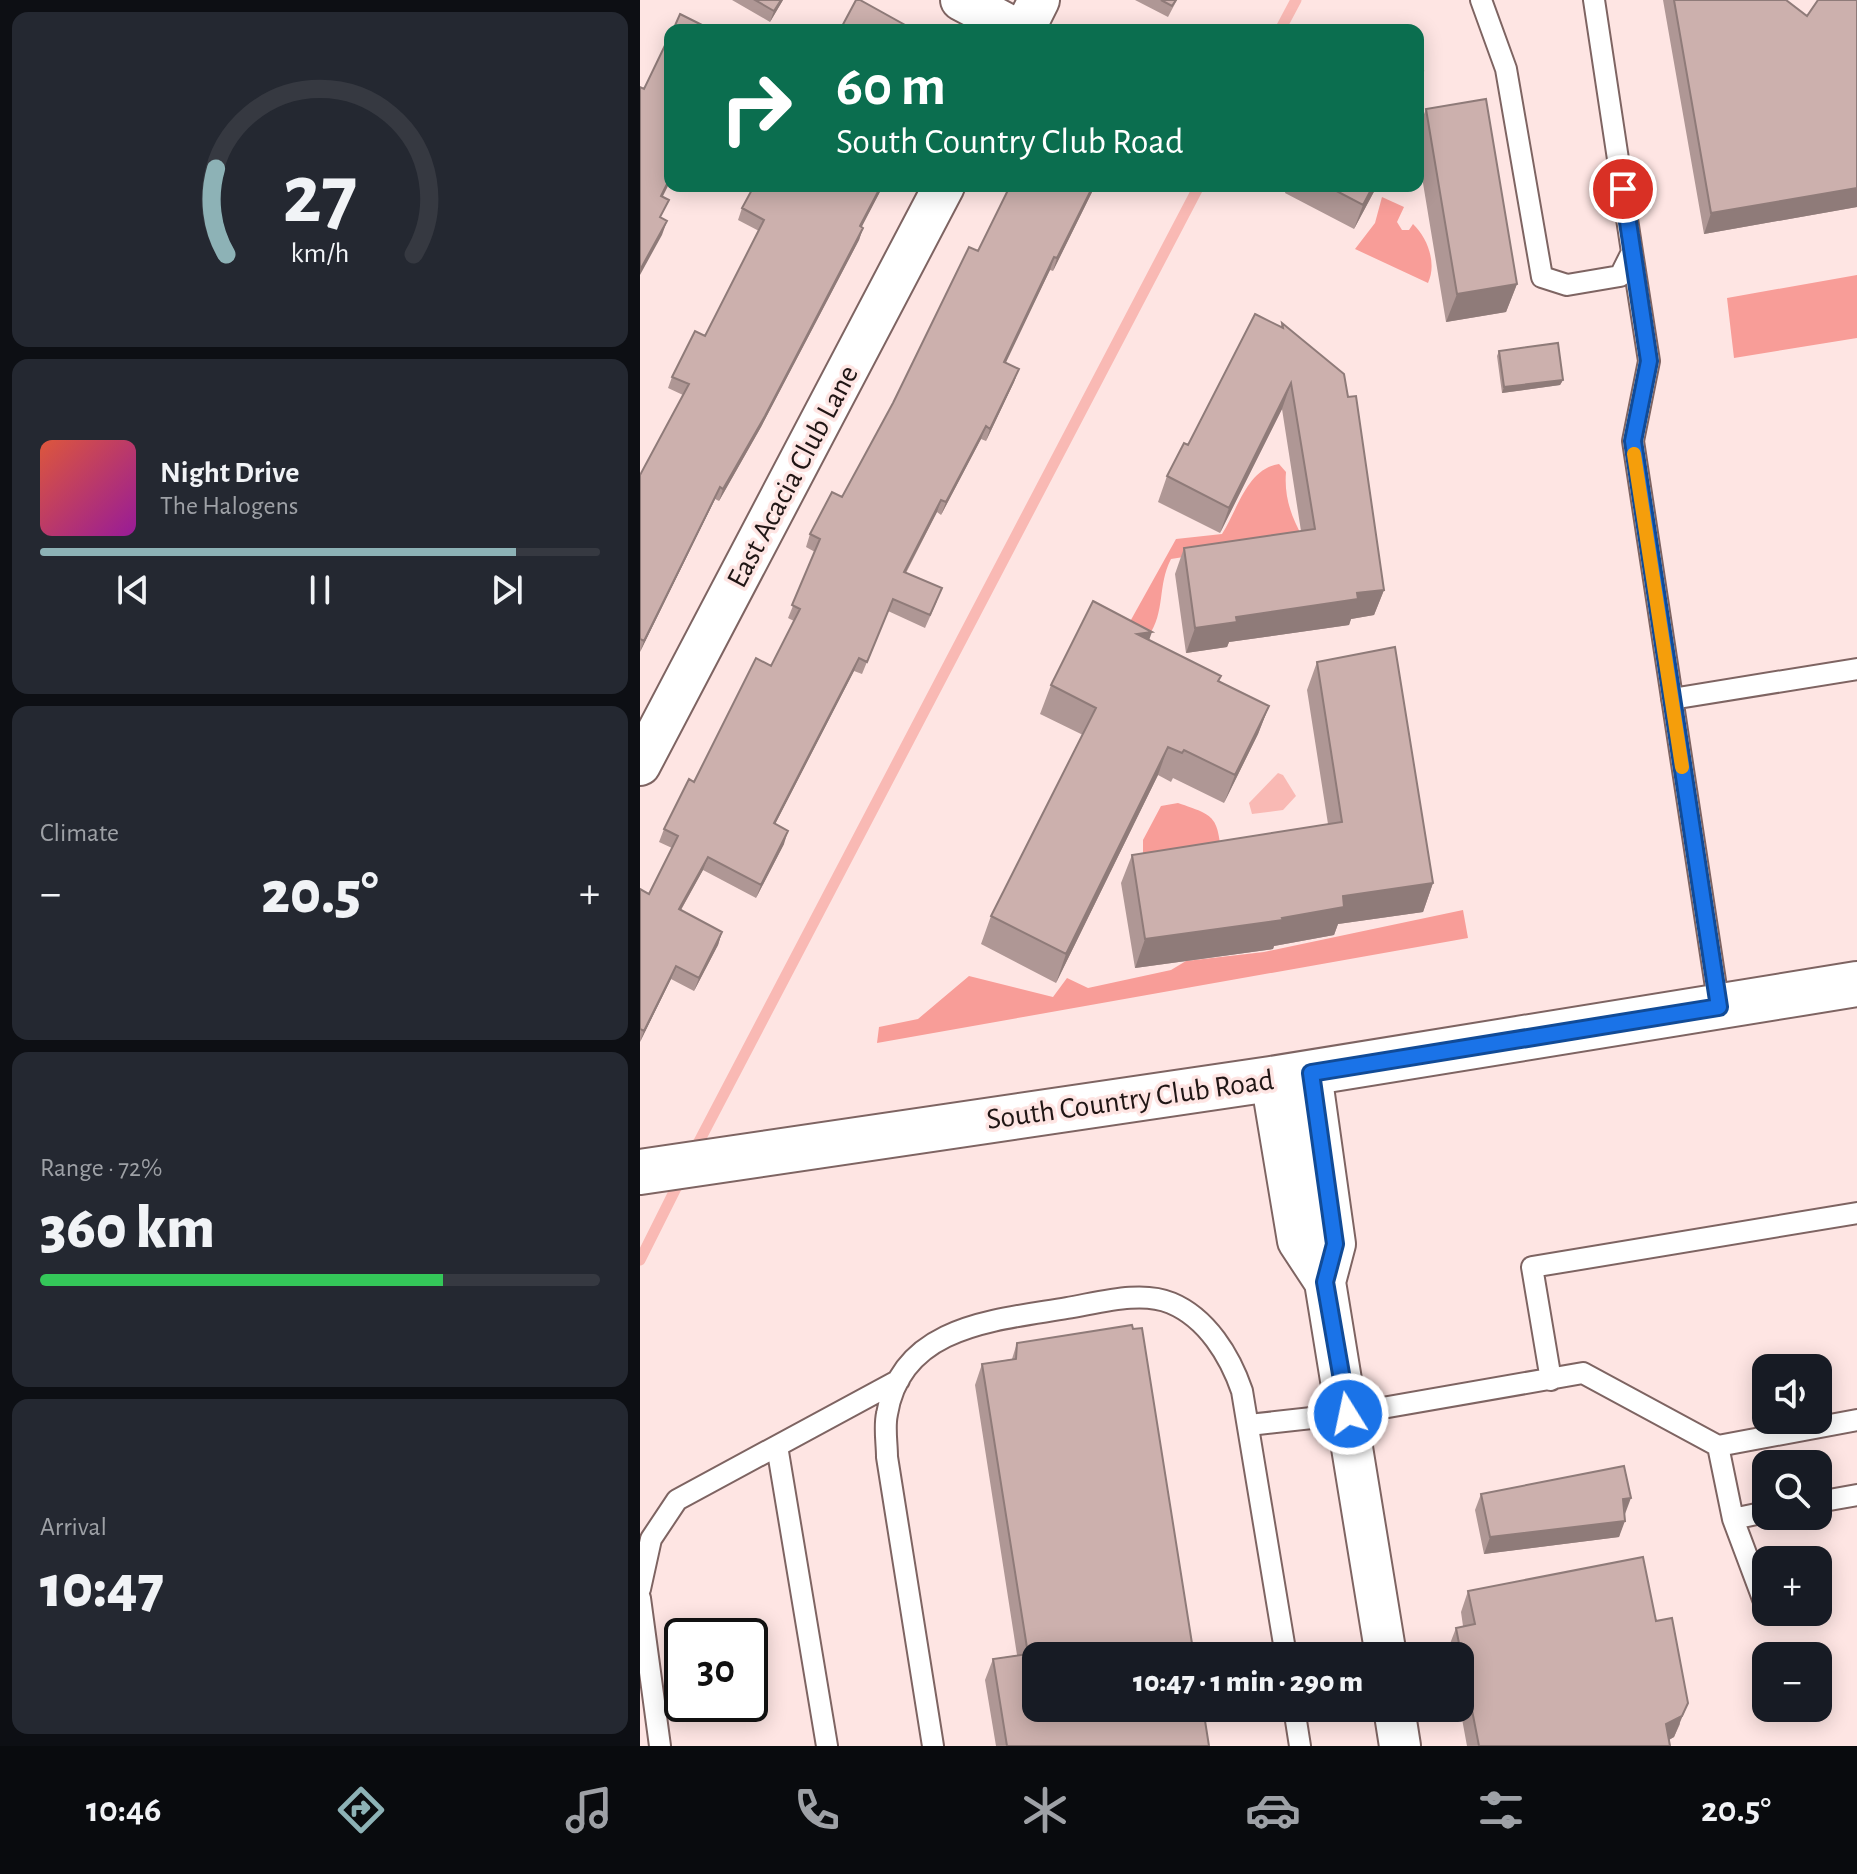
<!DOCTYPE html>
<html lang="en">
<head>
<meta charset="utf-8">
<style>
	:root { --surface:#171b24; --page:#242831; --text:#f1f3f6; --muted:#9ea1a6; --line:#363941; --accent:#8db2b6 }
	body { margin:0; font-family:"Alegreya Sans",sans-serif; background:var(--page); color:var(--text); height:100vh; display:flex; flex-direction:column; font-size:30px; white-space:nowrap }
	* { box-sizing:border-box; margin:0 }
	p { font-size:26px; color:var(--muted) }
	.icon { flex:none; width:44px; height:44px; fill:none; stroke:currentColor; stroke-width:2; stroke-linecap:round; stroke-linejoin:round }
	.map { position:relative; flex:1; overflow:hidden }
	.details { display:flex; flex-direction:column; gap:12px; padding:12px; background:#0d0f14; width:640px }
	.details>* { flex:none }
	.hud { position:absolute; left:24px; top:24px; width:760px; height:168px; border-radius:16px; box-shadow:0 4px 20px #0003; background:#0b6e4f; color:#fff; overflow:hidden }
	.tools { position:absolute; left:1112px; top:1354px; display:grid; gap:16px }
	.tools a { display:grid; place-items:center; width:80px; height:80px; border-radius:16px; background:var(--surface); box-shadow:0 4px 20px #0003; font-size:40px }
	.speed { position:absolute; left:24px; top:1618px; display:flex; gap:16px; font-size:40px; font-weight:700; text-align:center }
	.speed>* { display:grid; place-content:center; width:104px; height:104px; border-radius:50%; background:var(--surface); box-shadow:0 4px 20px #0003; line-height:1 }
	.speed .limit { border:4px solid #111; border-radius:12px; background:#fff; color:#111 }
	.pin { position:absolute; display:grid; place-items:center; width:68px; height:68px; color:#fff; margin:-34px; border:4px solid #fff; border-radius:50%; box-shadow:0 2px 8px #0007 }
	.me { position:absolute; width:88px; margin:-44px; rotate:350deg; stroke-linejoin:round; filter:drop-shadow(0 0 6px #0008) }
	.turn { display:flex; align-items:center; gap:28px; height:168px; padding:0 40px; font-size:36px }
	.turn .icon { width:104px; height:104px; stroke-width:2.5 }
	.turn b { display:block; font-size:56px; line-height:68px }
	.big { font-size:60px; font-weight:800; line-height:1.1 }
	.details .tile { flex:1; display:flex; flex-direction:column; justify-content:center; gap:12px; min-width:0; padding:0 28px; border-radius:16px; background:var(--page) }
	.details .dial { align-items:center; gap:0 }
	.dial svg { height:208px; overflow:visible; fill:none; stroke:var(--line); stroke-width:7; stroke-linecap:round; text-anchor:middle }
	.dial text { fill:var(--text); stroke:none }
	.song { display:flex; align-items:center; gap:24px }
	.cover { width:96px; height:96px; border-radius:12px; background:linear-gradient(135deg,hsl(10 70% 55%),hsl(300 70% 35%)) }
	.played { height:8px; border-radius:4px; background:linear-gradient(90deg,var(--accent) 85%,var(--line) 85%) }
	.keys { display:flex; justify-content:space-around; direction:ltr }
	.heat { display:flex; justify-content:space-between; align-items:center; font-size:44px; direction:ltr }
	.charge { height:12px; border-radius:6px; background:linear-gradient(90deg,#34c759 72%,var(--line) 0) }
	.trip { position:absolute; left:382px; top:1642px; width:452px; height:80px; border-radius:16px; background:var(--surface); box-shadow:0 4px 20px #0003; font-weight:800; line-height:80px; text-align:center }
	.menu { display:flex; height:128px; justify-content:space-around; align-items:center; background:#090b0e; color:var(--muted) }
	.menu .icon { width:56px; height:56px }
	.menu .current { color:var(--accent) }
	.menu b { font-size:36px; color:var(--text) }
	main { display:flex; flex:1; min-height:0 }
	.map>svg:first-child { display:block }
	.green { fill:#f89d98 }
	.water { fill:#f9b9b4 }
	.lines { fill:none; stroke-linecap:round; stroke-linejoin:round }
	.stream { stroke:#f9b9b4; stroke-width:11 }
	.lane-casing { stroke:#7e6462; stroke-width:24 }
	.street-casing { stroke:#7e6462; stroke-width:44 }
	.secondary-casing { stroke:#7e6462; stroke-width:48 }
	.lane { stroke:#fff; stroke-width:20 }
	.street { stroke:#fff; stroke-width:40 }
	.secondary { stroke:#fff; stroke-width:44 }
	.wall { fill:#af9795 }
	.shaded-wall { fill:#8f7b79 }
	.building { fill:#ccb0ad; stroke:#8f7b79; stroke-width:2 }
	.route-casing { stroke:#114b97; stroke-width:20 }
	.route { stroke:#1a73e8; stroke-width:14 }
	.slow { stroke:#f59e0b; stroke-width:14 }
	.labels { text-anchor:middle; stroke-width:7; stroke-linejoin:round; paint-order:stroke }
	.street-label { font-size:30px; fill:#201615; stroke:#fee5e3 }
</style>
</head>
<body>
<main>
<section class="details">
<div class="tile dial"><svg viewBox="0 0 100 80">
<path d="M14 69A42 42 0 1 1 86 69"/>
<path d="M14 69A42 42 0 0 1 10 36" stroke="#8db2b6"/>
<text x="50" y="56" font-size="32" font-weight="700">27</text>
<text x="50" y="72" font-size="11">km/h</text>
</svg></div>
<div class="tile">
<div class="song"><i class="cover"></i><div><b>Night Drive</b><p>The Halogens</p></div></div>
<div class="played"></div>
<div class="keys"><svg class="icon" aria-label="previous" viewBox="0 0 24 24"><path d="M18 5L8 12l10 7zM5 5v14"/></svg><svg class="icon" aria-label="pause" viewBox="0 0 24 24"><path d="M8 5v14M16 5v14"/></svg><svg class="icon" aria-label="next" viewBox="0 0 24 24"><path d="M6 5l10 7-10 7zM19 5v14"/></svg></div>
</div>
<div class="tile"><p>Climate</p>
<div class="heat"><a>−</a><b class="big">20.5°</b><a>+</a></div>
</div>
<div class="tile"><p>Range · 72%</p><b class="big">360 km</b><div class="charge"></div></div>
<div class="tile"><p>Arrival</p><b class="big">10:47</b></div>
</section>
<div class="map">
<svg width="1217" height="1746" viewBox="0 0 1217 1746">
	<rect width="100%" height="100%" fill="#fee5e3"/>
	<path class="green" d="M742,197L764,207L757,222L762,230H769L773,224C788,238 797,264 788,283L715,249L735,223Z
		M1217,275V338L1094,358L1087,298Z
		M639,464L646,472C644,497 651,516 663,538L531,559C517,586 526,611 508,637L487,627L536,539L582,534C598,509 607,469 639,464Z
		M538,803C577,816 577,817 582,857L503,856V840L521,806Z
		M823,910L828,938L237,1043L239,1027L278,1019L329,976L413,997L427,978L448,988L531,970L546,961L624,952Z"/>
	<path class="water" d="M638,773L643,775L656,796L643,810L612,814L609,803Z"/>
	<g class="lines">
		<path class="stream" d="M640,30L656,0
			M53,1153L559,186
			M0,1260L42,1176"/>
		<defs>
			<path id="lane" d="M841,0L866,69L902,277L927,285L980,276L992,252L954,0
				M992,252L1009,361L993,441L1079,1007
				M1032,699L1217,669
				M911,1380L892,1267L1217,1213
				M609,1425L708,1414L943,1373L1078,1446L1217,1420
				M137,1446L187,1746
				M1078,1446L1093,1519L1126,1512
				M1178,1502L1217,1495
				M1093,1519L1126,1607
				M0,1589L11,1539L37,1500L259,1380
				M0,1598L20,1746
				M654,1708L660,1746
				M293,1746L247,1457C247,1443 244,1427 247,1414C261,1325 357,1320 427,1308C458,1303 501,1290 531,1303C567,1318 590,1356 602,1391L646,1656"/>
			<path id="street" d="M321,0L378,30
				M384,30L399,0
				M0,765L304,186
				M631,1079L658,1241L685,1282L695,1244L671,1073
				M685,1282L746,1656
				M754,1708L760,1746"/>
			<path id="secondary" d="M0,1172L631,1079L1217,984"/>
		</defs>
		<use href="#lane" class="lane-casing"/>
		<use href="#street" class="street-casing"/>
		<use href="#secondary" class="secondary-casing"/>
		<use href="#lane" class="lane"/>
		<use href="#street" class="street"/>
		<use href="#secondary" class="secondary"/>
	</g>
	<path class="wall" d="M92,0H143L130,22Z
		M495,0H537L528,17Z
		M1023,0H1146L1167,16L1217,0V207L1064,234Z
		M786,109L877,284L866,312L806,322L778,153V130Z
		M114,186H243L221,227L223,228L219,240L121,427L79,501L75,499L0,652V475L43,395L28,388L32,377L65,336L119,231L98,220L102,208Z
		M370,186H455L413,271L410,270L365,362L379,369L374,382L346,441L341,439L301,515L297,512L266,573L297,601L285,628L248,611L222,674L214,671L135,824L144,844L116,898L63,870L41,910L82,932L78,945L54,991L31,979L0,1042V889L9,894L32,848L19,842L24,829L131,666L154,621L148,618L175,552L166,547L170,534L202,497L338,251Z
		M647,186H737L714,229L645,193Z
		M642,323L744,590L734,615L711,619L709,625L589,642L587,647L546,653L535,574L544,548L661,531L642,409L580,533L518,502L527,476L548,445L641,327Z
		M859,351L923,380L920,385L862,393L857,356Z
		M509,640L579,681L629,706L618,734L584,803L533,778L531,782L518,775L416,983L341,944L351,916L443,735L400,714L411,685Z
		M677,662L793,883L783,912L698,924L694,935L634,946L633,949L495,968L481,883L492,855L688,824L667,690Z
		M377,1343L569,1746H356L345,1680L353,1659L377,1655L335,1385L342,1364L372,1359Z
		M841,1494L985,1514L979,1537L844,1554L835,1510Z
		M828,1591L1016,1621L1040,1724L1034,1737L1029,1740L1030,1746H827L820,1708V1656H810L808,1649L816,1628L823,1626L821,1612Z"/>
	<path class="shaded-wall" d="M141,0H143L130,22L134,11Z
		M30,178V182L16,210L21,196Z
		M241,186H243L216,238L220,226Z
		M453,186H455L413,271L417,258Z
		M733,186H737L714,229L723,205Z
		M1217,188V207L1064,234L1071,213Z
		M27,221L22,235L0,275V270Z
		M223,228L219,240L121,427L79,501L83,489Z
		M414,257L410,270L360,375L364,362Z
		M877,284L866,312L806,322L817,294Z
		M379,369L374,382L346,441L350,429Z
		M923,380L920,385L862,393L864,387Z
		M651,383L642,409L580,533L589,508Z
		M346,426L341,439L301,515L306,502Z
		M80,487L75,499L0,652L4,641Z
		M301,500L297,512L259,585L264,572Z
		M744,590L734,615L711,619L709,625L589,642L587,647L546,653L555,628L596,617L717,593Z
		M512,632L502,660L497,634Z
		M219,658L214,671L129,836L134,823Z
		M629,706L618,734L584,803L595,775Z
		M528,747L518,775L416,983L426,954Z
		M148,831L144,844L116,898L121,885Z
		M68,857L63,870L34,922L39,909Z
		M793,883L783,912L698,924L694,935L634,946L633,949L495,968L505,939L642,918L703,896Z
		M82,932L78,945L54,991L59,978Z
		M36,966L31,979L0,1042L4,1031Z
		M991,1498L985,1514L983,1499Z
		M985,1521L979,1537L844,1554L850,1537Z
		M1048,1703L1034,1737L1019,1745L1026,1724Z"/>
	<path class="building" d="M115,0H141L134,11Z
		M216,0H220L274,30H200Z
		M521,0H536L532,6Z
		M1034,0H1146L1167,16L1178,0H1217V188L1071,213Z
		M40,14L72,30H33Z
		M30,35V178L21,196L29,200L20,217L27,221L0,270V87L4,89Z
		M778,68L783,71L778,80Z
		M846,99L877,284L817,294L786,109Z
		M114,186H241L220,226L223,228L125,416L83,489L80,487L4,641L0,639V475L49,384L32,377L55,331L65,336L124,220L102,208Z
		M370,186H453L417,258L414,257L364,362L379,369L350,429L346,426L306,502L301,500L264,572L302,588L290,615L253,599L227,662L219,658L134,823L148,831L121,885L68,857L39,909L82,932L59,978L36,966L4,1031L0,1029V889L9,894L38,836L24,829L49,779L54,782L116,658L131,666L160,609L152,605L180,539L170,534L192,492L202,497L253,403L329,247L338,251Z
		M687,186H733L723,205Z
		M615,314L643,328L642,323L704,374L708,397L716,396L744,590L717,593L718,599L596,617L597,622L555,628L544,548L675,529L651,383L589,508L527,476L544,443L548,445Z
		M918,343L923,380L864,387L859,351Z
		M453,601L512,632L497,634L581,676L578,681L629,706L595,775L544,750L542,753L528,747L426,954L351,916L456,708L411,685Z
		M755,647L793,883L703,896L704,907L642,918L643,920L505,939L492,855L702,822L677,662Z
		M492,1325L493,1329L502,1328L554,1656H396V1708H563L569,1746H367L353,1659L388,1654L342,1364L376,1359L377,1343Z
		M984,1466L991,1498L983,1499L985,1521L850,1537L841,1494Z
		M1003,1557L1016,1621L1032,1618L1048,1703L1042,1716L1026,1724L1030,1746H839L816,1628L835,1624L828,1591Z"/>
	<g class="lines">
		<defs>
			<path id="route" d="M708,1414L685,1282L695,1244L671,1073L1079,1007L993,441L1009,361L983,189"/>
		</defs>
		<use href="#route" class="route-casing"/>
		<use href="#route" class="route"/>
		<path class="slow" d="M994,454L1042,767"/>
	</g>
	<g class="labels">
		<g class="street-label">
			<text transform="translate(152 476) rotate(-62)" y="10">East Acacia Club Lane</text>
			<text transform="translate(490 1099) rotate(-8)" y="10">South Country Club Road</text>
		</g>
	</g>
</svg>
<div class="tools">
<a><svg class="icon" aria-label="sound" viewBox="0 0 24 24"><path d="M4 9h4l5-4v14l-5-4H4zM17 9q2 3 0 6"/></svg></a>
<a><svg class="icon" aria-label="search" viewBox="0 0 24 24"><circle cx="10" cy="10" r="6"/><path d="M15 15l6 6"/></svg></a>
<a>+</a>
<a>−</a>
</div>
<div class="speed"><div class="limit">30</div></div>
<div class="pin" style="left:983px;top:189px;background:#d93025"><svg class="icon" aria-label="arrive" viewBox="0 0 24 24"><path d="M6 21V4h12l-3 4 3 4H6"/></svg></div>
<svg class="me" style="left:708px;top:1414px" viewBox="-20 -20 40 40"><circle r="17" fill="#1a73e8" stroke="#fff" stroke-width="3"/><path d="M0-11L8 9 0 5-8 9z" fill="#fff"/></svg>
<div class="trip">10:47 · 1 min · 290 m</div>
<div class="hud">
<div class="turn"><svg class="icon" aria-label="right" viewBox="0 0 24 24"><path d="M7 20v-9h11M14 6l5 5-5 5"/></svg><div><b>60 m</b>South Country Club Road</div></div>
</div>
</div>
</main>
<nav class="menu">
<b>10:46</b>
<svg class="icon current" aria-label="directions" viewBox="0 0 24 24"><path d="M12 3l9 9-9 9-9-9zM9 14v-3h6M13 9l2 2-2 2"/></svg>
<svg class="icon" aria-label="music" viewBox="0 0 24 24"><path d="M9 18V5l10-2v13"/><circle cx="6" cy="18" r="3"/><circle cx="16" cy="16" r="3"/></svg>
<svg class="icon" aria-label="phone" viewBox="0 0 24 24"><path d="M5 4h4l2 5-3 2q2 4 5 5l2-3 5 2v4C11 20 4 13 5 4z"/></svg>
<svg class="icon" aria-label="climate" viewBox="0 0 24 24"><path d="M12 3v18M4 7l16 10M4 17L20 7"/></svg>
<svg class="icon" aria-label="car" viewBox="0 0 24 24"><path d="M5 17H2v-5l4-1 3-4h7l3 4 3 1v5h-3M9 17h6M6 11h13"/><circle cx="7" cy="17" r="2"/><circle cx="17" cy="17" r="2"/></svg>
<svg class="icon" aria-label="filters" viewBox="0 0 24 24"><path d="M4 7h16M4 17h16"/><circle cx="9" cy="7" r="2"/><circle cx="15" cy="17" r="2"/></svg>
<b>20.5°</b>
</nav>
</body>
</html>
